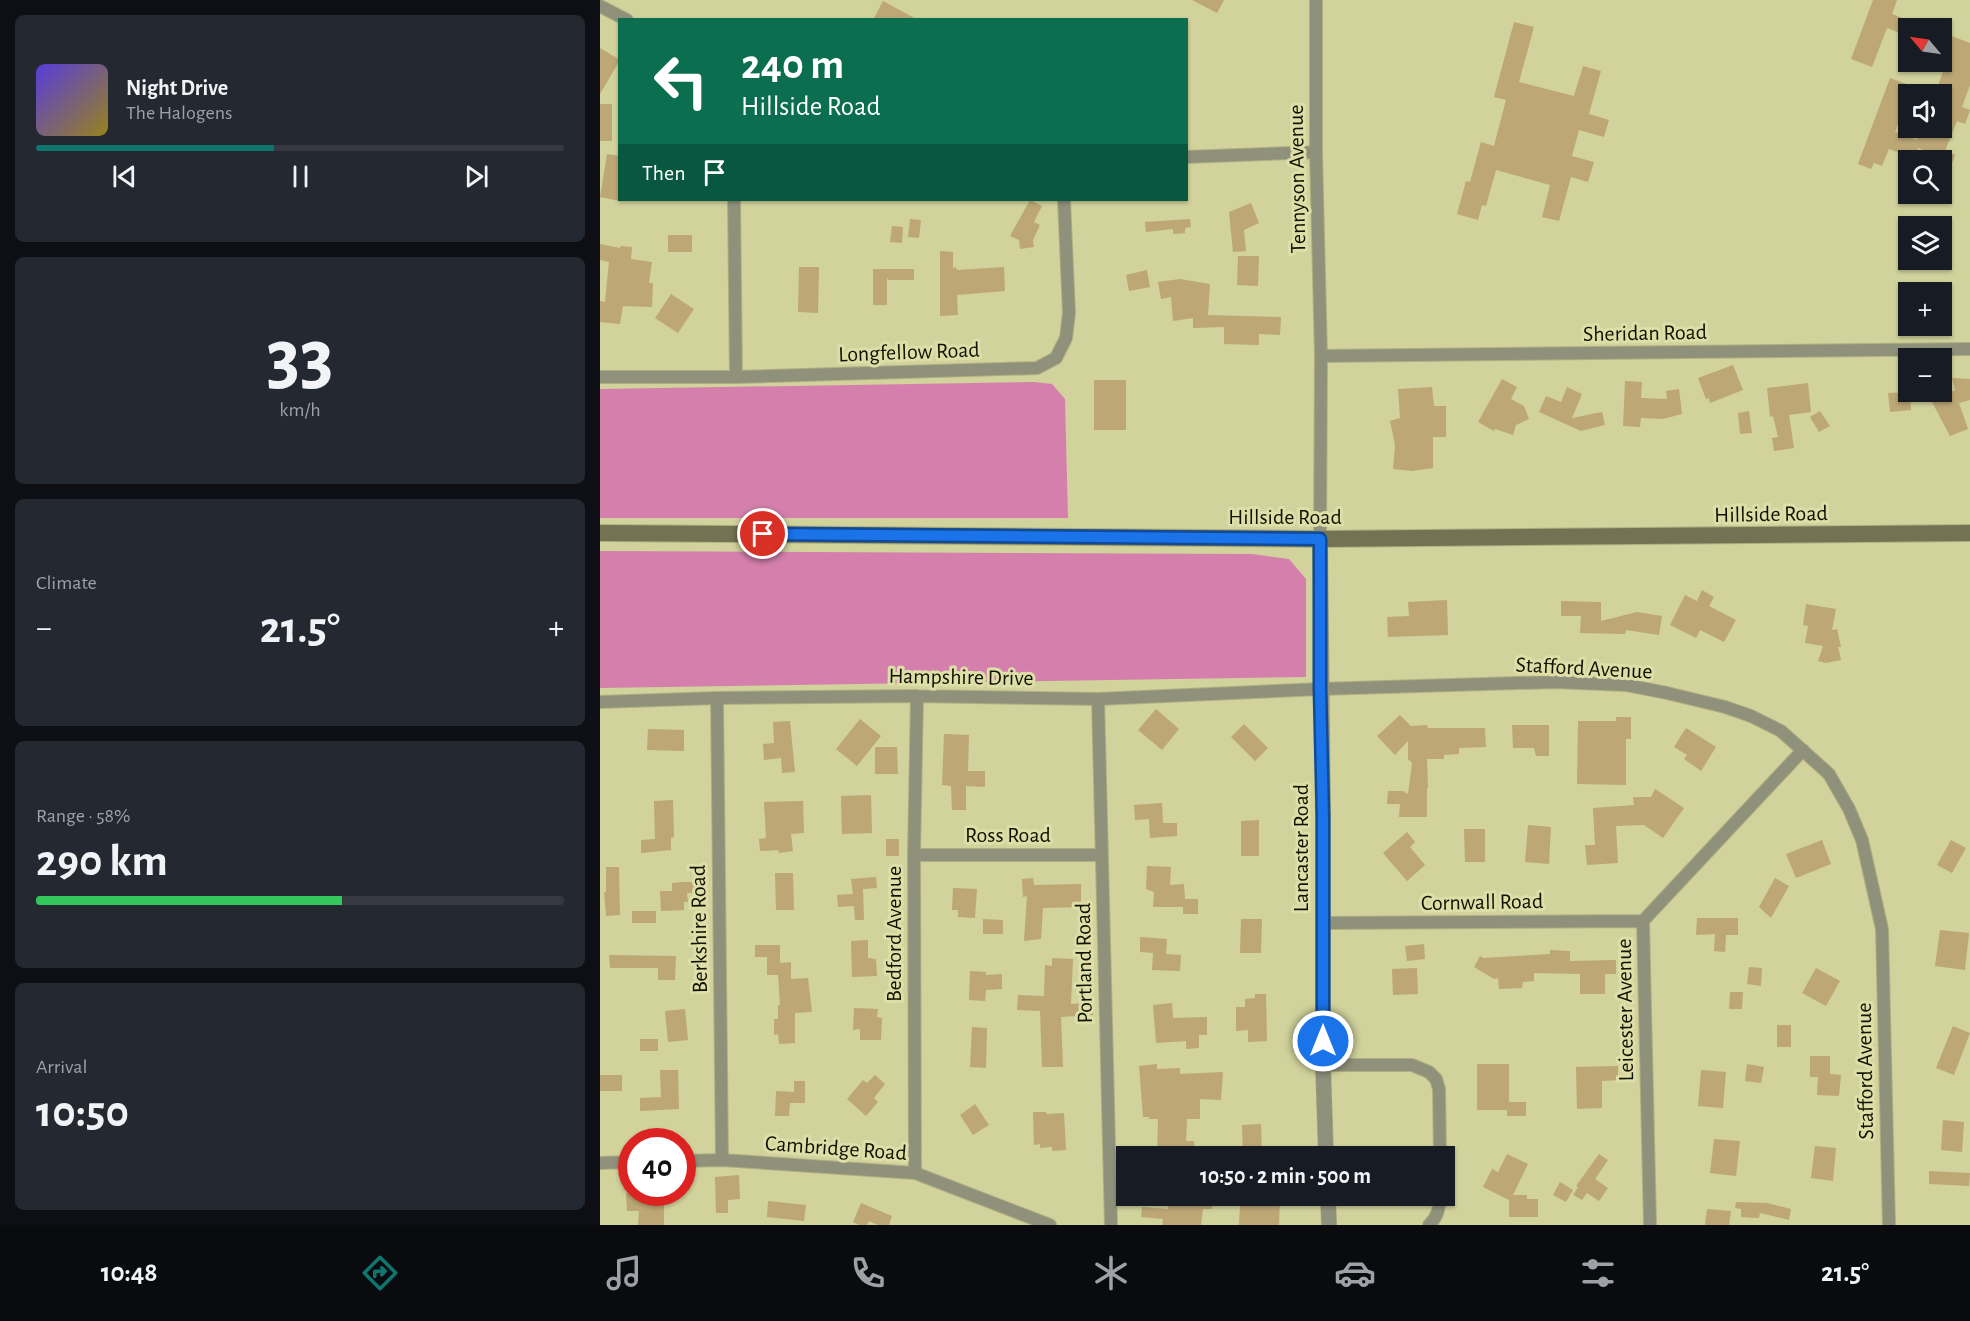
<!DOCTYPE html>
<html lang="en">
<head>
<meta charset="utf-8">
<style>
	:root { --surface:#171b24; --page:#242831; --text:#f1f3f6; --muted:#9ea1a6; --line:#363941; --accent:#0f766e }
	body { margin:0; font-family:"Alegreya Sans",sans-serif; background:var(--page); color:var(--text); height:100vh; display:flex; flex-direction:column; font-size:22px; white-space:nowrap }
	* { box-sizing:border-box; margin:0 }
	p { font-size:20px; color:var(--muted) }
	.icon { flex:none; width:33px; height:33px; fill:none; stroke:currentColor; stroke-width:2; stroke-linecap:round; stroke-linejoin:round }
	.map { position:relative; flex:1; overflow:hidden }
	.panel { display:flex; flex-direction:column; gap:15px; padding:15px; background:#0d0f14; width:600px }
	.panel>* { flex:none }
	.hud { position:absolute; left:18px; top:18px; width:570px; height:183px; border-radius:0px; box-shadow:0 2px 4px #0004; background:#0b6e4f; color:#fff; overflow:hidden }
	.needle { width:39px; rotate:299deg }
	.controls { position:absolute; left:1298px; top:18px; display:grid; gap:12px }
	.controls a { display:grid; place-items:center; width:54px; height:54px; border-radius:0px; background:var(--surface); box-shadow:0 2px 4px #0004; font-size:30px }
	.speed { position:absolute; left:18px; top:1128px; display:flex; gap:12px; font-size:30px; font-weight:700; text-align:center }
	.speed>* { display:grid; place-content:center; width:78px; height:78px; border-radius:50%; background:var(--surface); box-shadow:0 2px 4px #0004; line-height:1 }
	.speed .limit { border:9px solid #d22; background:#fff; color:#111 }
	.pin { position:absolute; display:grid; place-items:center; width:51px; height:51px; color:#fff; margin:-26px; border:3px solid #fff; border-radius:50%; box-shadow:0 2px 6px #0007 }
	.me { position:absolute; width:66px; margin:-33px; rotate:0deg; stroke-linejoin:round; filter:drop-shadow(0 0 4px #0008) }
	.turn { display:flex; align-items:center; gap:21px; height:126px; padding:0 24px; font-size:27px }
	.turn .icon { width:78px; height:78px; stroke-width:2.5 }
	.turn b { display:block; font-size:42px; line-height:51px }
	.then { display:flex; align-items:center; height:57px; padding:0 24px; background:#0003; gap:12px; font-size:22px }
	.big { font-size:45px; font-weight:700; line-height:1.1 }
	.panel .tile { flex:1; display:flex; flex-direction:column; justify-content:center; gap:9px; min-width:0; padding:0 21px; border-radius:9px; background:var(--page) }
	.panel .dial { align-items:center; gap:0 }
	.dial b { font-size:78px; line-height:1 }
	.song { display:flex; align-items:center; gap:18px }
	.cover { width:72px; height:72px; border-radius:9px; background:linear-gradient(135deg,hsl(250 70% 55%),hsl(50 70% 35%)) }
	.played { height:6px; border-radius:3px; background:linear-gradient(90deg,var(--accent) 45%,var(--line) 45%) }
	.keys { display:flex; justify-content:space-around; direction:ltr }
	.heat { display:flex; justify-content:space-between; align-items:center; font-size:33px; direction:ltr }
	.charge { height:9px; border-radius:4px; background:linear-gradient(90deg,#34c759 58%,var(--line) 0) }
	.trip { position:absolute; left:516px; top:1146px; width:339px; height:60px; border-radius:0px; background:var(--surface); box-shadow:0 2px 4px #0004; font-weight:700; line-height:60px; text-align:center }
	.tabs { display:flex; height:96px; justify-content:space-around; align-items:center; background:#090b0e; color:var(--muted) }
	.tabs .icon { width:42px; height:42px }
	.tabs .active { color:var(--accent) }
	.tabs b { font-size:27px; color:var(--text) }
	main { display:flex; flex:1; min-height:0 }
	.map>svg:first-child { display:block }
	.green { fill:#d580ac }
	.building { fill:#bca775 }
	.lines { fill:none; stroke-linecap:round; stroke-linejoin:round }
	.minor-casing { stroke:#afaf80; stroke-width:14 }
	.tertiary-casing { stroke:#afaf80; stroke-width:16 }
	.secondary-casing { stroke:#afaf80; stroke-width:18 }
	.minor { stroke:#90917b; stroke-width:12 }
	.tertiary { stroke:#90917b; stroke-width:15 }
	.secondary { stroke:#737353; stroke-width:16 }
	.route-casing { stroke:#114b97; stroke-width:15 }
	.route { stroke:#1a73e8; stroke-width:10 }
	.labels { text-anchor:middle; stroke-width:6; stroke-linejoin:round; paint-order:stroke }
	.street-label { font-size:22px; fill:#121201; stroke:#dedfa8 }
</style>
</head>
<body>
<main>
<section class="panel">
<div class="tile">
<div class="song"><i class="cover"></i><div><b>Night Drive</b><p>The Halogens</p></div></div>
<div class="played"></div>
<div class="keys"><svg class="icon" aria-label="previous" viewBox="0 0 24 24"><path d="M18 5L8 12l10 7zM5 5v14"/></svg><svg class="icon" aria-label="pause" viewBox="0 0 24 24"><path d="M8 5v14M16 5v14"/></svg><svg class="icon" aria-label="next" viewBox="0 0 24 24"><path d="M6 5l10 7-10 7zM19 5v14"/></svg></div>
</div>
<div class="tile dial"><b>33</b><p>km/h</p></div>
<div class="tile"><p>Climate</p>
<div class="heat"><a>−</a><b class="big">21.5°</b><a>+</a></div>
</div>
<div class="tile"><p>Range · 58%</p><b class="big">290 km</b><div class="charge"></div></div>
<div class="tile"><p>Arrival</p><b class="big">10:50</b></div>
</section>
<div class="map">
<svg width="1370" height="1225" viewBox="0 0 1370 1225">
	<rect width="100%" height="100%" fill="#d1d29c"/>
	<path class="green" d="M434,382L452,384L465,399L468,518H0V389Z
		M0,551L652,554L689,559L706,579V677L0,688Z"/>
	<path class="building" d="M592,0H624L617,13Z
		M1273,0H1297L1292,14L1308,20V36L1287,28L1272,67L1251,59Z
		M283,1L318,20H273Z
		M914,22L934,27L919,82L974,96L983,66L1001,71L989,114L1009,120L1004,137L979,130L972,156L994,162L988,182L971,177L959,221L942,217L950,185L896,170L886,206L882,205L878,220L857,214L866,181L870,182L881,142L894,146L906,100L894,97Z
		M1341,32L1370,43V85L1362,107L1370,110L1365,124L1357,121L1345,151L1355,155L1342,190L1341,157L1318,148L1314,159L1289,149L1282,166L1274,163L1271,169L1258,164L1290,78L1312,86L1295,132L1317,140L1322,128H1341V94H1335L1350,52L1341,48Z
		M0,48L20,60L0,94Z
		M0,104H12V141H0Z
		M7,154L20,156V201L0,197Z
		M430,200L442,206L434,222L440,225L433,240L434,247L420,249L419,240L410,236Z
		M651,203L659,223L644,230L646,251L633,252L629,212Z
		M310,219L321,220L319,238L308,237Z
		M590,219L591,227L585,228V233L573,234V229L546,232L545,222Z
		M292,226L303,227L302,243L290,242Z
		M68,235H92V252H68Z
		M0,244L20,248L21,246L32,247L31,259L52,262L49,283H53L52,307L23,306L20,324L0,322V301L5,302L9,262L0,260Z
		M340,251L353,252V268L356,267L357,270L404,267L405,291L357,295L358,315L340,316Z
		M638,256H659L658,286L637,285Z
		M199,267H219L218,313L198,312Z
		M273,269H314V280H288L287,277V305H273Z
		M547,270L550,287L529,291L526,275Z
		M580,279L610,284L608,315L681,317L680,335L659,334V345L624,344V327L593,328V318L573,321L571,297L561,299L558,282Z
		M71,294L94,309L78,333L55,318Z
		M1133,365L1143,390L1110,403L1109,398L1106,399L1098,378Z
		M1352,378L1370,379V400L1359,403L1368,429L1350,436L1332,402L1355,390Z
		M902,379L917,387L911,399L924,406L929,419L916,425L913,435L895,429L894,431L878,422Z
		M494,380H526V430H494Z
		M1025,381L1042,382L1041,398L1067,399L1066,391L1079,389L1082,414L1063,419L1041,418L1040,427L1023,426Z
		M1208,383L1211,412L1189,415L1194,448L1174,451L1172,438L1178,437L1173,416L1170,417L1167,388Z
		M832,387L834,406H846V437H833V468L812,471L793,469L795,445L790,421L800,418L798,389Z
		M967,387L982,394L972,418L1002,412L1005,425L981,431L939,412L946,396L961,402Z
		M1310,392L1311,410L1290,412L1288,393Z
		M1149,411L1152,433L1140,434L1138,413Z
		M1220,411L1230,426L1219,432L1210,417Z
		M1102,590L1114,597L1109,606L1136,620L1124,642L1100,630L1096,638L1070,625L1085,595L1097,601Z
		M847,600L848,635L788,637L787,617L809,616L808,602Z
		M961,601L1001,602V621L1037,612L1062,616L1059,635L1026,630L1025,634L980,633L981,616H961Z
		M1206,604L1236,609L1232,630L1237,629L1241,647H1238L1241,660L1226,663L1218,661L1223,646L1205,643L1208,626L1203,625Z
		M556,709L579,729L562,750L538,730Z
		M800,715L811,726L827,725L828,728H885L886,747L859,748V754L844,755V759H827L828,788H827V817H799L800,804H787L788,791H803L808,794L812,763L808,759V741L795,755L777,736Z
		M1016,717H1031V739H1026V785L977,784L978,721H1016Z
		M260,719L281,736L257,766L236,749Z
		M190,721L195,772L182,773L181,758L164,760L163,744L174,743L173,722Z
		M644,724L668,748L655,761L631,737Z
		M912,725H949V756H936L934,748H913Z
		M1086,728L1116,747L1101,771L1084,759L1087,755L1074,747Z
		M48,729L84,730V751L47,750Z
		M344,734L369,735L368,771H385V787L366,786V810H352L351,786L342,785Z
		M275,747H297L298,774H275Z
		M1055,789L1084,808L1063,838L1044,825L1016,826L1018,863L987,865L985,845H995L993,808L1034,805L1033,797H1051Z
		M271,795L272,833L242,834L241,796Z
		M73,800L74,837L71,838V850L41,853V840L55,839L54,801Z
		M203,801L204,833L191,834L193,851L179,853L178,850L160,851L159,839L166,838L164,802Z
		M562,803L563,823H577V836L550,838L549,819L535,820L534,805Z
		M659,820V856H641V821Z
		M928,825L951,827L949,864L925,862Z
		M864,829H885V862H865Z
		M807,832L815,842L810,847L825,865L807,881L783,853Z
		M286,839H299V856H286Z
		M1222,840L1231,864L1196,878L1186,854Z
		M1351,840L1366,848L1352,873L1337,865Z
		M547,866L571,867L570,885L584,884L585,899H598V914H583V907H553L554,892L546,889Z
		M6,867H19L20,915L6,916L4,892H6Z
		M175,873H193L194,910H176Z
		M276,877L277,888L263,889L264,920H255L254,906L238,907L237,895L253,894L251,879Z
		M433,878L434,885L481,884V907L443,908L441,939L424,941L427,896L423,897L422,879Z
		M1175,878L1189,886L1171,918L1159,907Z
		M83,882H94V893H87L88,902H84V910L61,911L60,891H72V883Z
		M353,888L377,889L375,918L358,917V910H352Z
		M32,911H56V923H32Z
		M1097,918H1138V935H1126L1125,952L1114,951L1115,934L1096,935Z
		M383,919L403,920V934H383Z
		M641,919H662L661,953H640Z
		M1340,930L1369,933L1365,970L1335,966Z
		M540,937L567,939L566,954L581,955L580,971L552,970L553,953L540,952Z
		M268,940V958L276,959L277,976L252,977L251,941Z
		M824,944L825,959L807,961L805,946Z
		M155,945H180V963L191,962V979L208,978L212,1012L195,1013V1043L179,1044L178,1034L174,1035V1019H178V1005H180L178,975H167V957H155Z
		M950,950L970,951V961L1016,960V974H1005V994H980V974L934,973V981L923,982L922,988L899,989L898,978L894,979L874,967L880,956L883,958L950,954Z
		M9,955L76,956L75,980H58V968H10Z
		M452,958L473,959L471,1004L492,1003L493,1015L461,1017L463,1067H442L440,1011L417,1010L418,995L444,996L445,965L452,966Z
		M1149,967L1162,968L1161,986L1147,984Z
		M817,968L818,994L793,995L792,969Z
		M1216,968L1240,981L1226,1006L1202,993Z
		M370,971L386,972V975L402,974V989L386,990L385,1001L369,1000Z
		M1130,992H1143L1142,1009H1129Z
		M655,994H666L667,1041L648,1042V1030L636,1031V1007H645V999L655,998Z
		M572,1003L573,1018L607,1017V1035H599V1048L586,1049V1041L556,1043L553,1005Z
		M254,1008L278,1009L277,1017L282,1018L281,1040H260V1029L253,1030Z
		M85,1009L88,1040L68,1042L65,1011Z
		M1177,1025H1191V1047H1177Z
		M1353,1026L1370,1033L1354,1075L1336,1068Z
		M372,1027L387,1028L386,1068L370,1067Z
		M40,1039H58V1051H40Z
		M1210,1056H1230V1074L1241,1075L1239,1096L1217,1095L1218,1077H1210Z
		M557,1064V1069L580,1068V1074L623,1072L621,1100L600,1099V1119H587L586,1141H594L595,1156H557L558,1119H549V1117H543L539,1066Z
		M877,1064H909V1102H926V1116H907V1110H877Z
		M1147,1064L1164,1067L1161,1083L1145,1081Z
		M1018,1066V1080L1002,1081V1108L977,1109L976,1067Z
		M60,1070H78L79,1109L40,1111V1098L61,1097Z
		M1101,1070L1126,1072L1123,1108L1098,1106Z
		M0,1075H22V1091H0Z
		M275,1075L285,1084L274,1098L278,1102L266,1116L247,1099L263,1080L267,1083Z
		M194,1081H205V1103H190L189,1116H175L176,1091L194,1092Z
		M375,1104L389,1125L373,1135L360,1115Z
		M433,1112H446V1114L464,1113L466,1150L452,1151V1147L440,1148V1144L434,1145Z
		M1343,1120L1364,1122L1362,1152L1341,1150Z
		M661,1124L662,1154H643L642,1125Z
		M1114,1139L1140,1141L1136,1176L1110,1173Z
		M1215,1146L1236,1148L1233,1181L1211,1178Z
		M907,1154L928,1164L913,1195H927V1199H938V1217H909V1200L883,1187L892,1169L898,1172Z
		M999,1154L1008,1160L995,1179L1008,1188L999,1201L987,1193L982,1200L973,1195L978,1187L976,1186Z
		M1329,1171L1370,1173L1369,1186L1329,1184Z
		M139,1175L140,1199L128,1200V1213H116L115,1177Z
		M960,1182L973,1190L966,1202L953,1195Z
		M64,1192V1225H38L39,1211H27L26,1193Z
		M587,1196H606V1198H612V1209H603L601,1225H562L563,1219L541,1217L542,1207L568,1209V1203H577V1200L587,1201Z
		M663,1198L680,1199L679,1225H639L640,1204L658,1205V1203H663Z
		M168,1201L206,1205L204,1221L167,1217Z
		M1136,1202L1167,1203L1191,1209L1189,1220L1160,1213L1159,1218L1141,1217V1209L1135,1208Z
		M261,1203L292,1216L289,1225H278L269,1221L267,1225H259L253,1222Z
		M1107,1209L1131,1211L1129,1225H1105Z"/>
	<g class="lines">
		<defs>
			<path id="minor" d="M716,0V152L721,356L720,539
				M0,6L27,20
				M586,157L716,152
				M134,200L136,377
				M721,356L1370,349
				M0,377H136L437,368L456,358L466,338L469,313L464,200
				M117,698L122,1160
				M498,699L511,1225
				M0,702L117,698L317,696L498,699L720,689L955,682L1026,685L1067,693L1125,707L1151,716L1181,731L1229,774L1249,809L1262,840L1282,929L1289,1225
				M314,855H502
				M722,923L1043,921
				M723,1065H812L829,1072L836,1079L839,1089L840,1156
				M82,1161L122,1160L315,1173L450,1225
				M0,1163L32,1162
				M315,1173L314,855L317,696
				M829,1225C837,1218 840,1206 840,1196
				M1050,1225L1043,921L1203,750"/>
			<path id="tertiary" d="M720,539L723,817V1065L726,1156
				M728,1196L729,1225"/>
			<path id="secondary" d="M0,533L720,539L1370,533"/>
		</defs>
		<use href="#minor" class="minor-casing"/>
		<use href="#tertiary" class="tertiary-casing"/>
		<use href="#secondary" class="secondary-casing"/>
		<use href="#minor" class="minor"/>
		<use href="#tertiary" class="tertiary"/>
		<use href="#secondary" class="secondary"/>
	</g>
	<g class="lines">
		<defs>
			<path id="route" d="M163,534L720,539V689L723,817V1041"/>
		</defs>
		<use href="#route" class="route-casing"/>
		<use href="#route" class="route"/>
	</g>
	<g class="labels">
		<g class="street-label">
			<text transform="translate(696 179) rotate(-91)" y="8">Tennyson Avenue</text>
			<text transform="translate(1045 332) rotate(-1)" y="8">Sheridan Road</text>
			<text transform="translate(309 351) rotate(-2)" y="8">Longfellow Road</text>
			<text transform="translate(1171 513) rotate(-1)" y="8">Hillside Road</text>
			<text x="685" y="524">Hillside Road</text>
			<text transform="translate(984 667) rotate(3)" y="8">Stafford Avenue</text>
			<text transform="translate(361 676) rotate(1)" y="8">Hampshire Drive</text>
			<text x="408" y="842">Ross Road</text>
			<text transform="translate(700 848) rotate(-90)" y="8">Lancaster Road</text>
			<text transform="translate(882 901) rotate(-1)" y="8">Cornwall Road</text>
			<text transform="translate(98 929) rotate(-91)" y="8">Berkshire Road</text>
			<text transform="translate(293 934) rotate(-90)" y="8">Bedford Avenue</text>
			<text transform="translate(483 963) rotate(-91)" y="8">Portland Road</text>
			<text transform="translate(1024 1010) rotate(-91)" y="8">Leicester Avenue</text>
			<text transform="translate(1264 1071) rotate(-91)" y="8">Stafford Avenue</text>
			<text transform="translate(236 1147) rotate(4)" y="8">Cambridge Road</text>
		</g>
	</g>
</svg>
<div class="controls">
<a><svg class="needle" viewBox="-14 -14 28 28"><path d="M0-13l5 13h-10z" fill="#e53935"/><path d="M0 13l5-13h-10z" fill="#9ea1a6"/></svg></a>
<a><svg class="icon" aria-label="sound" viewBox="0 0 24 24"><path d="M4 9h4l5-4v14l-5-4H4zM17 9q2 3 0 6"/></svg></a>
<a><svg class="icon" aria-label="search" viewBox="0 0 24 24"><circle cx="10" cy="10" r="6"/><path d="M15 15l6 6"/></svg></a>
<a><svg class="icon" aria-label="layers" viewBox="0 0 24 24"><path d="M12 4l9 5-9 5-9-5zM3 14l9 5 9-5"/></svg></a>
<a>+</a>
<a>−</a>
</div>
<div class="speed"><div class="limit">40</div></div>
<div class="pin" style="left:163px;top:534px;background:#d93025"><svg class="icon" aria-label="arrive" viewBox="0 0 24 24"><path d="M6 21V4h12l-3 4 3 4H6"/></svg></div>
<svg class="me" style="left:723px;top:1041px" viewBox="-20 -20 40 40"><circle r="17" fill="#1a73e8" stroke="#fff" stroke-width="3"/><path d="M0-11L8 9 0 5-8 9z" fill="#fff"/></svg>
<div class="trip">10:50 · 2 min · 500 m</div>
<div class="hud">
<div class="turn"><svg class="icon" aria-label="left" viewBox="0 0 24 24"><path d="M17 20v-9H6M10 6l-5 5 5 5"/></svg><div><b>240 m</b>Hillside Road</div></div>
<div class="then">Then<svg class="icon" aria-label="arrive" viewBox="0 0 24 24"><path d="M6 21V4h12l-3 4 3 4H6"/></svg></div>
</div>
</div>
</main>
<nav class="tabs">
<b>10:48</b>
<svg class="icon active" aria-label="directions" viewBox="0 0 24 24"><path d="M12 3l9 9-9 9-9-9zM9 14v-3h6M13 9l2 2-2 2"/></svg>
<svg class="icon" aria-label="music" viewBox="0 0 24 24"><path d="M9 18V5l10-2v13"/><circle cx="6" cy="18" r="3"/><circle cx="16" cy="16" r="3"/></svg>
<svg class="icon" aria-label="phone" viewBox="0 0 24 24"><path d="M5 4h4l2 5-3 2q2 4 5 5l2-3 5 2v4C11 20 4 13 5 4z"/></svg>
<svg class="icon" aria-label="climate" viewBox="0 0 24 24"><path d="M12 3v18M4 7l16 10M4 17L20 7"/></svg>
<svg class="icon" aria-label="car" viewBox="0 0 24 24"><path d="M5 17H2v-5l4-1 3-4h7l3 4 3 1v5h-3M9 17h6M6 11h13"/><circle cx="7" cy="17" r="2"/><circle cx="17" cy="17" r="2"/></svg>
<svg class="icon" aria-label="filters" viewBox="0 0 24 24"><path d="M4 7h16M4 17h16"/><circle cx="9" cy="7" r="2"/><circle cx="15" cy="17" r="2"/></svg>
<b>21.5°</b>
</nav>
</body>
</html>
